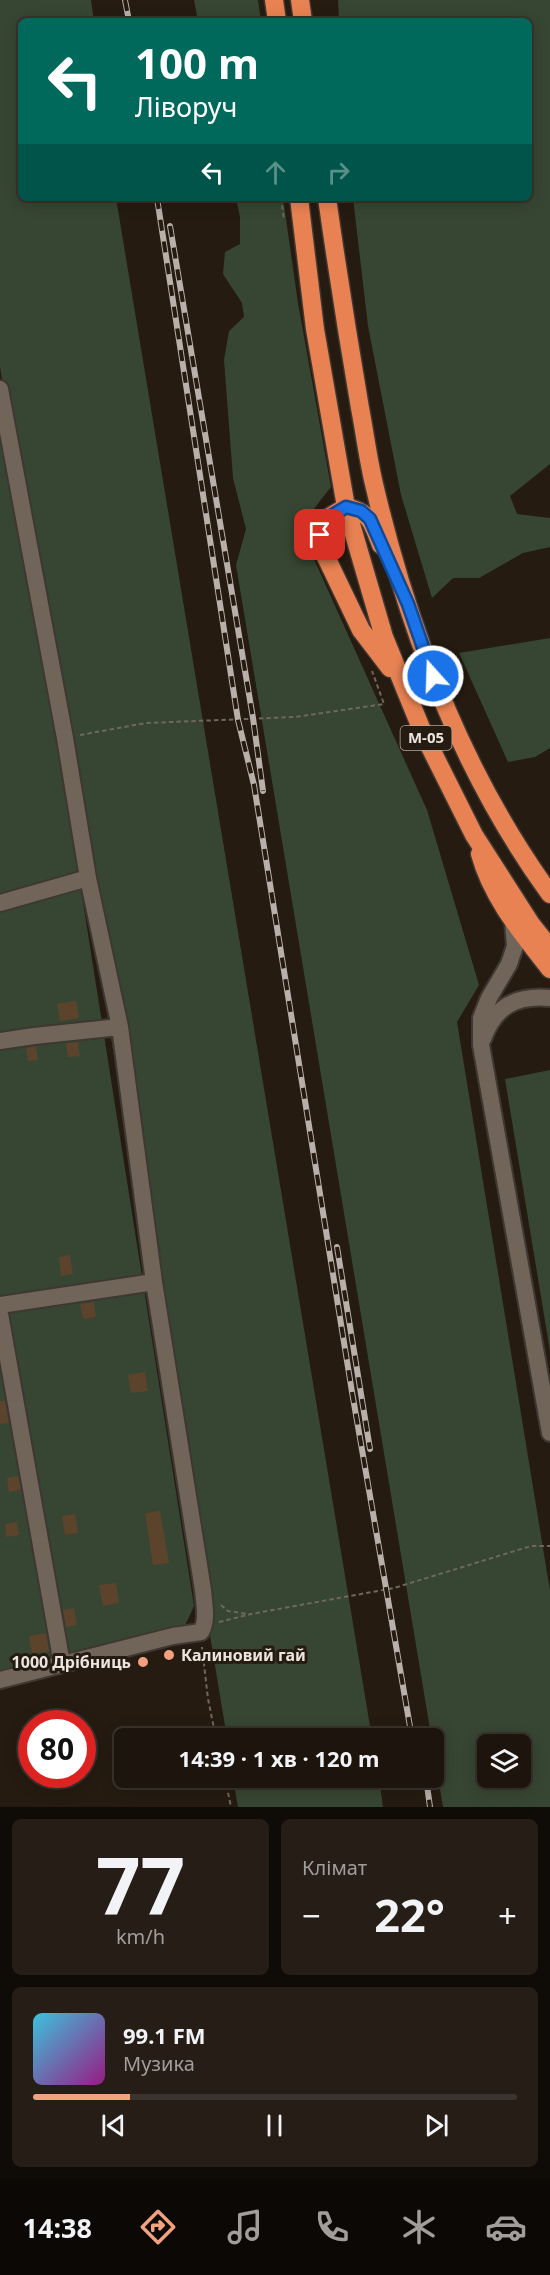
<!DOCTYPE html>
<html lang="uk">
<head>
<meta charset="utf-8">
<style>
	:root { --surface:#1c140d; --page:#251d16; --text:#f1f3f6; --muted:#a09e9d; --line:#3a332e; --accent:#f1a17d }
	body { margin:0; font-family:"Noto Sans",sans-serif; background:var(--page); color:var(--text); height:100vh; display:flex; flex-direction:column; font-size:22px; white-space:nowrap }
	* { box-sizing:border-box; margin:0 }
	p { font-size:20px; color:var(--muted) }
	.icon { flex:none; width:33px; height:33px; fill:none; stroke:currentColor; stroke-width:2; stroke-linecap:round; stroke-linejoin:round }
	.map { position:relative; height:1807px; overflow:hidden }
	.sheet { display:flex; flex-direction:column; gap:12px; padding:12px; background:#0f0b07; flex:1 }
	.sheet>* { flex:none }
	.hud { position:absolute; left:18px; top:18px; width:514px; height:183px; border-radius:9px; box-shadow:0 3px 15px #0003,0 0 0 2px var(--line); background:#00695c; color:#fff; overflow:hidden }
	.tools { position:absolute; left:477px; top:1734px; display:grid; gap:12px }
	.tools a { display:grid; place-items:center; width:54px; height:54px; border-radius:9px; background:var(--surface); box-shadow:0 3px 15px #0003,0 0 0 2px var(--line); font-size:30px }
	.speed { position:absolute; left:18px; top:1710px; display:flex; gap:12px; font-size:30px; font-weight:700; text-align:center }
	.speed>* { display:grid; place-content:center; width:78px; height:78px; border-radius:50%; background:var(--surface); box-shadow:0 3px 15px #0003,0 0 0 2px var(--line); line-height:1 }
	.speed .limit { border:9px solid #d22; background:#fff; color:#111 }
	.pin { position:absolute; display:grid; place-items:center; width:51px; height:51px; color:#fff; margin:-26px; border-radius:12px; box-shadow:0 3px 9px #0006 }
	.me { position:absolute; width:66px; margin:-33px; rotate:340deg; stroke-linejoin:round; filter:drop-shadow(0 0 4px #0008) }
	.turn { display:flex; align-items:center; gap:21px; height:126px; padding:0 18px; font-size:27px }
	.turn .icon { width:78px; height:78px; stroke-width:2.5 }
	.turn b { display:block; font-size:42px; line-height:51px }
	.lanes { display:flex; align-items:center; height:57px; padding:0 18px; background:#0003; justify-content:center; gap:30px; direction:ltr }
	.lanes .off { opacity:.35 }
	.big { font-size:45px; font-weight:700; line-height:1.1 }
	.sheet .card { flex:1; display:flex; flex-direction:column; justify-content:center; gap:9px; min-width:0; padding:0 21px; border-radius:9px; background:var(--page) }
	.sheet .dial { align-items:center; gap:0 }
	.dial b { font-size:78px; line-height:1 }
	.song { display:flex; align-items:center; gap:18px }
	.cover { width:72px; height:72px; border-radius:9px; background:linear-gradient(135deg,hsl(190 70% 55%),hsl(310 70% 35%)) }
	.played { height:6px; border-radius:3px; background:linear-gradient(90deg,var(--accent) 20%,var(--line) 20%) }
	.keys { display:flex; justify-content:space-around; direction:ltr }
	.heat { display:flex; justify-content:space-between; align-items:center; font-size:33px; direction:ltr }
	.sheet .tiles { flex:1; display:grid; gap:12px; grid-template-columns:1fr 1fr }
	.card:last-child { grid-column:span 2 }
	.trip { position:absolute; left:114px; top:1728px; width:330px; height:60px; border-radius:9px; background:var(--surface); box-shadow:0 3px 15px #0003,0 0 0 2px var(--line); font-weight:700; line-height:60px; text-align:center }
	.dock { display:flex; height:96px; justify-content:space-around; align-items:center; background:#0b0805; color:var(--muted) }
	.dock .icon { width:42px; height:42px }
	.dock .selected { color:var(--accent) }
	.dock b { font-size:27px; color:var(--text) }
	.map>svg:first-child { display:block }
	.green { fill:#374632; fill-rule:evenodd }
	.building { fill:#5b442b }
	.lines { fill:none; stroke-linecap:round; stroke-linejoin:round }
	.minor-casing { stroke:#3f3732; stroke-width:20 }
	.highway-casing { stroke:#3f3732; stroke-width:21 }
	.path { stroke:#6f665d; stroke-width:2; stroke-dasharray:4.5 3; stroke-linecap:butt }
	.minor { stroke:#71655a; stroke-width:16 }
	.highway { stroke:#e88252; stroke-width:18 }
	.rail-casing { stroke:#b8b0a9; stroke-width:6 }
	.rail { stroke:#251b11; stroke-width:4; stroke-dasharray:11; stroke-linecap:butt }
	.route-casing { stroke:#114b97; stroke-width:15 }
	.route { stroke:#1a73e8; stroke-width:10 }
	.poi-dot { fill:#f1a17d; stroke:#251b11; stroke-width:2 }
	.labels { text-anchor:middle; stroke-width:6; stroke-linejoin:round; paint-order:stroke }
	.shield { fill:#251b11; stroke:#b0a8a1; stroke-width:1.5 }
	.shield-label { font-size:15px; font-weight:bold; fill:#ece5df }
	.poi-label { font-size:16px; font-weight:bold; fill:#ece5df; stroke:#251b11; text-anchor:start }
</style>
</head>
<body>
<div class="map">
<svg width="550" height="1807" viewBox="0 0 550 1807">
	<rect width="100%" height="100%" fill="#251b11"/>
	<path class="green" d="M0,0H91L94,21H21V198H116L372,1738H227L0,367Z
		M194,0H258L261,21H198Z
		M338,0H550V464L510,496L517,514L550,518V547L523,553L479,578H453L432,598L401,495L368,326L353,198H530V21H339Z
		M236,198H283L298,303L331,487C306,519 303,517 313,557L427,810L479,985L457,1022L550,1591V1807H443L236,565L246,529L233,478L224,360L229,331L244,317L242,303L223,274L225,252L240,244V217ZM520,1744V1778H488V1744Z
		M0,376L194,1606L183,1630L0,1677Z
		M550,638V748L535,757L508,762L459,653Z
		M550,1070V1351L505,1079Z
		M233,1778H379L383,1807H238Z"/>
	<path class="building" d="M76,1001L79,1018L60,1021L57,1004Z
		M78,1042L80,1056L68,1057L66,1043Z
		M36,1046L38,1060L28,1061L26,1048Z
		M70,1255L73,1274L61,1276L59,1257Z
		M94,1302L96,1317L83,1319L80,1304Z
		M145,1372L148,1391L131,1393L128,1375Z
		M0,1401H5L9,1423L0,1424Z
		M18,1476L21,1490L9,1492L7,1478Z
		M160,1511L169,1563L153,1565L145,1513Z
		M75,1514L78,1533L65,1535L62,1516Z
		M17,1522L19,1535L6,1537L5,1524Z
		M116,1583L119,1603L103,1606L99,1585Z
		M74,1608L77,1625L66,1627L63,1610Z
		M46,1633L49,1651L32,1654L29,1636Z"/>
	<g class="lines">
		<defs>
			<path id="minor" d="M0,389L65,738L88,878L120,1027L154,1282L203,1590C204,1604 208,1620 201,1632L173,1636L0,1680
				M0,903L88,878
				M513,921L515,946L509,964L489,998L481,1018V1045L550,1433
				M483,1039C495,1006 516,995 550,998
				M0,1041L34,1036L120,1027
				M0,1305L154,1282
				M0,1314L62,1664"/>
			<path id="highway" d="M274,0L277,21
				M300,0L303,21
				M299,198L315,329L346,507L384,637L423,733L474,835L531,924L550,948
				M327,198C337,268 348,338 360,408C365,434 368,459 374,484C408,629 462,773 550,894
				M381,545C372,523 372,513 346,507L326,519L320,535L325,555L361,630L390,668
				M480,854C492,898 522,933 550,969"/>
		</defs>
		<use href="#minor" class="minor-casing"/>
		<use href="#highway" class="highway-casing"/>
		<path class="path" d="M281,198L284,219
			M80,735L146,723L295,717L384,704L372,671
			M221,1605L228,1611L248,1614
			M219,1622L251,1614L394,1588L531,1546H550
			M202,1647L208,1699L216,1738
			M225,1778L231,1807"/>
		<use href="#minor" class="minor"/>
		<use href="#highway" class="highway"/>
		<defs>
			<path id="rail" d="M125,0L129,21
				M157,198L238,720L254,785L352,1392L412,1738
				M170,226L253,718L263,791
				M337,1247L370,1449
				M426,1778L430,1807"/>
		</defs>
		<use href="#rail" class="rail-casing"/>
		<use href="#rail" class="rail"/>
	</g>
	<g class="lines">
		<defs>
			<path id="route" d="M320,535L326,519L346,507L361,511L370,519L408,604L433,676"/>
		</defs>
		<use href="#route" class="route-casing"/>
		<use href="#route" class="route"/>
	</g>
	<g class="poi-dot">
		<circle cx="169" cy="1655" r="6"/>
		<circle cx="143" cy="1662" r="6"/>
	</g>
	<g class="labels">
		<rect class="shield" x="400.5" y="726" width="51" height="24" rx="4.5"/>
		<g class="shield-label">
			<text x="426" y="743">М-05</text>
		</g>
		<g class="poi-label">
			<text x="181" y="1661">Калиновий гай</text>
			<text x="131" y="1668" text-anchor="end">1000 Дрібниць</text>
		</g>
	</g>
</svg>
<div class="tools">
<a><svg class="icon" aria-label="layers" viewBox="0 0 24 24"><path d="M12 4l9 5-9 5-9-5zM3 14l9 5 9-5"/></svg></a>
</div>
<div class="speed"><div class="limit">80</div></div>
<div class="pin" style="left:320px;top:535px;background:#d93025"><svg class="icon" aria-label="arrive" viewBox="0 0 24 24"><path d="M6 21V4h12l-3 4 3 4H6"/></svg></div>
<svg class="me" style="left:433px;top:676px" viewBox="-20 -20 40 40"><circle r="17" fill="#1a73e8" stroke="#fff" stroke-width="3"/><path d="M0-11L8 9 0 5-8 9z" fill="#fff"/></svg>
<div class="trip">14:39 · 1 хв · 120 m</div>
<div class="hud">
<div class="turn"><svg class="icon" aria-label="left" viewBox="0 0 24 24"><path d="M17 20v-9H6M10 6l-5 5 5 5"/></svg><div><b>100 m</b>Ліворуч</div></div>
<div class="lanes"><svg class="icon" aria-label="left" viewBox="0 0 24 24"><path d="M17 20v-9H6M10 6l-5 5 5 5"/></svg><svg class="icon off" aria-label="ahead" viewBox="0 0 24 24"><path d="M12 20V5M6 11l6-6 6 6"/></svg><svg class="icon off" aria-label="right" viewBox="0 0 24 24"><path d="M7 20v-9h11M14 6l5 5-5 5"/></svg></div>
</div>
</div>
<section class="sheet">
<div class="tiles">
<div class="card dial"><b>77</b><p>km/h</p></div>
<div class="card"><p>Клімат</p>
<div class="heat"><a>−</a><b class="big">22°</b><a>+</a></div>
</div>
<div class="card">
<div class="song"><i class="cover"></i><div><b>99.1 FM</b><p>Музика</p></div></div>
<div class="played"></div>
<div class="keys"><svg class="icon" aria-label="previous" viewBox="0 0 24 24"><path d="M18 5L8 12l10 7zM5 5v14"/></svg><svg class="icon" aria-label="pause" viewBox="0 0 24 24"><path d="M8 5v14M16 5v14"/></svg><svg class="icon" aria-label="next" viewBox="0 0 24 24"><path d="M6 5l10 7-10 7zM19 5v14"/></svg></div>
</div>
</div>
</section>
<nav class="dock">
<b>14:38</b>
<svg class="icon selected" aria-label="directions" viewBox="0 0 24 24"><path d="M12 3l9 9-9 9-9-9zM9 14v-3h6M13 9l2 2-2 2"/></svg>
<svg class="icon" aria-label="music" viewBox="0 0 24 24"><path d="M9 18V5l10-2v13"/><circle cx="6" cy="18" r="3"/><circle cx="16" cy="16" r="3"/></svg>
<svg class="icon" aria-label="phone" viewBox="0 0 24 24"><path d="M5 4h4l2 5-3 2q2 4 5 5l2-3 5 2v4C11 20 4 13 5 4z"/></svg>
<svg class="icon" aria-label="climate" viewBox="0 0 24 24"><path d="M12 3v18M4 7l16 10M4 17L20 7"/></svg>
<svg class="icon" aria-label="car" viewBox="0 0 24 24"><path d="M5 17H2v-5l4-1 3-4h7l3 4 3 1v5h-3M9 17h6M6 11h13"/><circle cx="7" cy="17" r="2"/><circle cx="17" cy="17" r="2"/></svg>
</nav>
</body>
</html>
